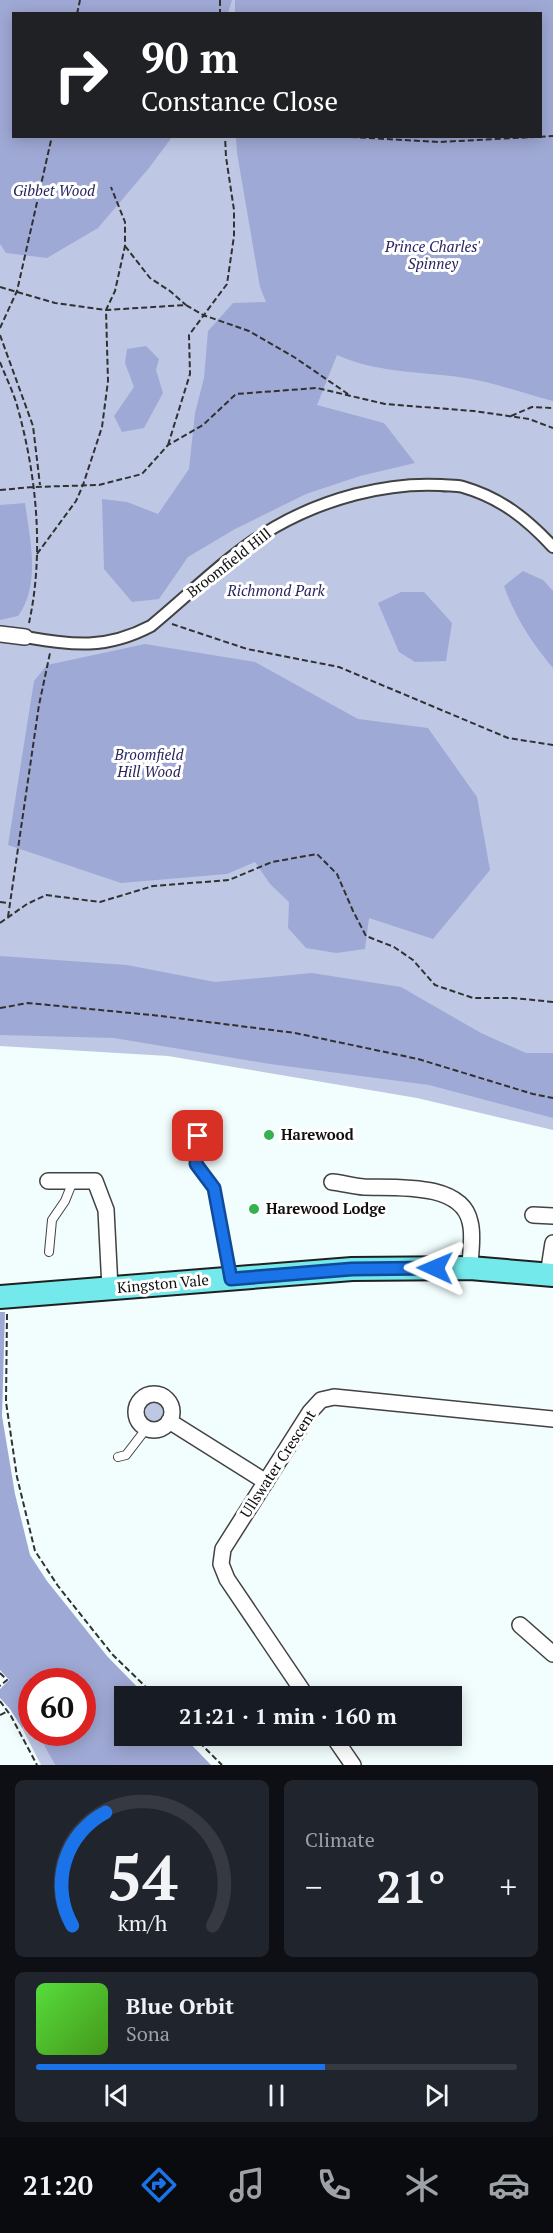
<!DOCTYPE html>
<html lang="en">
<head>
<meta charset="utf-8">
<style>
	:root { --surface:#171b24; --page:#20242c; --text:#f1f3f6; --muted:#9ea1a6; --line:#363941; --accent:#1a73e8 }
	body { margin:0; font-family:"PT Serif",serif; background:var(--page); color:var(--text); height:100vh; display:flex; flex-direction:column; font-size:22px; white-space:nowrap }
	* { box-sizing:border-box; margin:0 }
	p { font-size:20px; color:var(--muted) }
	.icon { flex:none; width:33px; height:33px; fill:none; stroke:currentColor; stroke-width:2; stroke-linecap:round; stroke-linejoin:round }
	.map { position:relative; height:1765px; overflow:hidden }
	.sheet { display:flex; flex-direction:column; gap:15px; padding:15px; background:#0d0f14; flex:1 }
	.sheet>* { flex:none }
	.guide { position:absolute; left:12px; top:12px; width:530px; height:126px; border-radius:0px; box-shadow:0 3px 15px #0003; background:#202124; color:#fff; overflow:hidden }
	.speed { position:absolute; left:18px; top:1668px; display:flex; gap:12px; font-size:30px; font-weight:700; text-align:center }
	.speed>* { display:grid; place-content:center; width:78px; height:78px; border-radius:50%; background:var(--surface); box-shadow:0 3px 15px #0003; line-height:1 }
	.speed .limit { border:9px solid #d22; background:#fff; color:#111 }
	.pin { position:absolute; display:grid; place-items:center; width:51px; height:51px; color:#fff; margin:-26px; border-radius:12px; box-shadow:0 3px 9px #0006 }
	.me { position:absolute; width:66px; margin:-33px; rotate:271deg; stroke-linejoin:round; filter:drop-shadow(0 0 4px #0008) }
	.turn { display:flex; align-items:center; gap:21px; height:126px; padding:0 30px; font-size:27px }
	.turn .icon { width:78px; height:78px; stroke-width:2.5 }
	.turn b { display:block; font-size:42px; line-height:51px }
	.big { font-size:45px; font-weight:700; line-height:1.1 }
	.sheet .widget { flex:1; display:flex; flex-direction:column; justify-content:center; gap:9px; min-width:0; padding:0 21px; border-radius:9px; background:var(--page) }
	.sheet .dial { align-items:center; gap:0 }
	.dial svg { height:156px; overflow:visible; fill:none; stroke:var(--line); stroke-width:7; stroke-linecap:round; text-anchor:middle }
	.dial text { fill:var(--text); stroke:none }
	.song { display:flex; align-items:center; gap:18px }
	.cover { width:72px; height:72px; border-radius:9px; background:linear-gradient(135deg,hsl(110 70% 55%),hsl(100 70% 35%)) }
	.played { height:6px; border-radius:3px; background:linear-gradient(90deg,var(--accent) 60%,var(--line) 60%) }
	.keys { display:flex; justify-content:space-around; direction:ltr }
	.heat { display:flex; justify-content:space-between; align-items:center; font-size:33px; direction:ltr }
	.sheet .tiles { flex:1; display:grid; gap:15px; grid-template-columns:1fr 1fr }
	.widget:last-child { grid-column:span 2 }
	.trip { position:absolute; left:114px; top:1686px; width:348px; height:60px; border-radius:0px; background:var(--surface); box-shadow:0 3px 15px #0003; font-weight:700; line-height:60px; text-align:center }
	.menu { display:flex; height:96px; justify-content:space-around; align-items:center; background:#090b0e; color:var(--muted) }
	.menu .icon { width:42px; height:42px }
	.menu .current { color:var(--accent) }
	.menu b { font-size:27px; color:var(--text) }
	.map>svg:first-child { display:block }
	.green { fill:#bec8e5; fill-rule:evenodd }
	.forest { fill:#9fa9d5 }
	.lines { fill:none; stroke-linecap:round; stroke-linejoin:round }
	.service-casing { stroke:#424242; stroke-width:10 }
	.pedestrian-casing { stroke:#424242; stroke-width:14 }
	.minor-casing { stroke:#424242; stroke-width:18 }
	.primary-casing { stroke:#202020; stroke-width:26 }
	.path { stroke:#313131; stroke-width:2; stroke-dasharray:6 3; stroke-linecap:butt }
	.service { stroke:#fff; stroke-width:8 }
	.pedestrian { stroke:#fff; stroke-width:10 }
	.minor { stroke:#fff; stroke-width:15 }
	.primary { stroke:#74e9eb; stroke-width:22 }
	.route-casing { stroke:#114b97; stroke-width:15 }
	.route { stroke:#1a73e8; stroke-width:10 }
	.poi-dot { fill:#34b24f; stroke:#fff; stroke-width:2 }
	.labels { text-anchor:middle; stroke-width:6; stroke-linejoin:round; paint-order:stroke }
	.park-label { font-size:15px; font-style:italic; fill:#282560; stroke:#fff }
	.street-label { font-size:15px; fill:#0f0f0f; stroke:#fff }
	.poi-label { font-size:15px; font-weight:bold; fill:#0f0f0f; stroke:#fff; text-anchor:start }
</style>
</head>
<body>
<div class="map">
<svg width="553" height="1765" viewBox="0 0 553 1765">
	<rect width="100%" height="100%" fill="#f2fdfe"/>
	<path class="green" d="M0,0H553V1130L417,1098L168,1056L0,1046ZM14,14H540V136H14Z
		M145 1412a10 10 0 1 1 20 0a10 10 0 1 1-20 0Z
		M31,1724L32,1732L37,1733L55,1765H41L22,1728Z"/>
	<path class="forest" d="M0,0H232L228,13L14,14V136L172,137L149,168L98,228L47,258L6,253L0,244Z
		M235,0H553V401C522,393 490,381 459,377C419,372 374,372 337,355L317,405L384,423L415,463L360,476L306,494L235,529L188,557L159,599L132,602L104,569L102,499L127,502L158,514L189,469L195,413L204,378L208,331L233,303L266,302L260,287L237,153L236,137L540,136V14H235Z
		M146,346L159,359L156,370L163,393L144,428L122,432L114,416L134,387L125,363L127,349Z
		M25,503C30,540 41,584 18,616L0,620V505Z
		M523,571L543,580L553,591V668C532,643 515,617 504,586Z
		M401,592H424L452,623L446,661L415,662L399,652L378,603Z
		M145,644L255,662L358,719L428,728L477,797L490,870L433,939L369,918L365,949L336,953L306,948L288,928L289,902L270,884L255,862L227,874L121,883L8,845L34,681L47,665Z
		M0,956L127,965L215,982L312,973L401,987L481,1033L526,1053H553V1118L429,1085L270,1064L114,1038L0,1035Z
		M0,1312H5L2,1416L15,1494L30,1555L47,1581L107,1656L146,1696H124V1736H183L211,1765H55L37,1733L82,1732V1682H32L31,1724L22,1728L10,1709L0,1698V1689L9,1680L0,1670Z"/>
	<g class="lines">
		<defs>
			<path id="service" d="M198,1136L196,1163L214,1189L230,1277
				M49,1252L52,1220L65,1201L73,1181
				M118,1457L126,1455L146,1429"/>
			<path id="pedestrian" d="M25,637C74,645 105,650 151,626C191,593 230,553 275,527C324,499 385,482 441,485C448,486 456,485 463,487C501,498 527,519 553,547"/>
			<path id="minor" d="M0,634L25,637
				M48,1181H95L106,1210L110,1288
				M332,1182C342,1183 353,1186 364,1187C395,1188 462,1182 470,1222C474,1236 470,1253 470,1268
				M533,1215L553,1216
				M548,1275L553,1243
				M136 1412a18 18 0 1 1 36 0a18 18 0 1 1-36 0Z
				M169,1421L266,1482
				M520,1625L553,1654
				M306,1696L227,1579L221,1564L223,1549L310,1412L321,1400L334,1397L553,1419
				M333,1736L353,1765"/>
			<path id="primary" d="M0,1297L352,1269L470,1268L553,1275"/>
		</defs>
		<use href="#service" class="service-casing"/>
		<use href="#pedestrian" class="pedestrian-casing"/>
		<use href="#minor" class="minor-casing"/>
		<use href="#primary" class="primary-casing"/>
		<path class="path" d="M220,0V14
			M77,14L80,0
			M333,136L439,142L553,136
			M125,246L150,278L170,291L186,305
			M0,287L55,303L106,310L186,305L203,315L249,331L294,357L348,394
			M0,328L17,291L52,136
			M0,335L33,426L40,485
			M0,362C6,378 14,393 18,409C37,478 44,554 29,623
			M511,416L532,407L553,408
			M168,445L190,374L189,335L227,284L234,236V210L226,157L225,136
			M0,490L33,487L99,485L142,474L168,445L203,425L236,394L317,388L385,404L474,411L529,419L553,428
			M37,554L76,501L83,485L102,427L108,381L106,310L115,291L125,246V222L111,187
			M172,624L247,649L339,667L508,738L553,745
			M0,902L9,903
			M8,917L39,705L50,653
			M0,923L27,904L46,895L100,902L153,886L229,880L272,862L317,854L337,874L353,911L366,936L394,947L413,960L435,985L473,998H513L553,1002
			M0,1008L28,1003L161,1016L295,1033L418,1059L533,1094L553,1098
			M7,1314L6,1402L17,1477L35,1551L58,1586L112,1654L155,1696
			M0,1673L7,1680L0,1686
			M0,1701L11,1716L37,1765
			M0,1715L8,1711
			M193,1736L222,1765"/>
		<use href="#service" class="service"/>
		<use href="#pedestrian" class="pedestrian"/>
		<use href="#minor" class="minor"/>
		<use href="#primary" class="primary"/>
	</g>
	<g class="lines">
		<defs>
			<path id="route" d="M198,1136L196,1164L214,1188L231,1279L352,1269L435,1268"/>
		</defs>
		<use href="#route" class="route-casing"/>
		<use href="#route" class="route"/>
	</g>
	<g class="poi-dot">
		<circle cx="269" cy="1135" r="6"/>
		<circle cx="254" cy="1209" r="6"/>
	</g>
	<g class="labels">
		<g class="park-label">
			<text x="54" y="196">Gibbet Wood</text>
			<text x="433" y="252">Prince Charles'<tspan x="433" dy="17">Spinney</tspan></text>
			<text x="276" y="596">Richmond Park</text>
			<text x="149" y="760">Broomfield<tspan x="149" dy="17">Hill Wood</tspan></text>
		</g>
		<g class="street-label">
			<text transform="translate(229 563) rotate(-38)" y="5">Broomfield Hill</text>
			<text transform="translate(163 1284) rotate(-5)" y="5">Kingston Vale</text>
			<text transform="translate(278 1464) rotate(-57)" y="5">Ullswater Crescent</text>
		</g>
		<g class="poi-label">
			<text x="281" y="1140">Harewood</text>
			<text x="266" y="1214">Harewood Lodge</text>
		</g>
	</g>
</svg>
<div class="speed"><div class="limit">60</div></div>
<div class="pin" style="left:198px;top:1136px;background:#d93025"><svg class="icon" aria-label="arrive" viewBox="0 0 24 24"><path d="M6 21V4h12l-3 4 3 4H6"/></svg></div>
<svg class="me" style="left:435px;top:1268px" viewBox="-20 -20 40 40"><path d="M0-17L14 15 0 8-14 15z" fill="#1a73e8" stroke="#fff" stroke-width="4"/></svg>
<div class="trip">21:21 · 1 min · 160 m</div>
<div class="guide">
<div class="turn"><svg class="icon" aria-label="right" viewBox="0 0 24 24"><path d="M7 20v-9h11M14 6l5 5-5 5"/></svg><div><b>90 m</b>Constance Close</div></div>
</div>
</div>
<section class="sheet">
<div class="tiles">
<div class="widget dial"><svg viewBox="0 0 100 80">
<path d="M14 69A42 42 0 1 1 86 69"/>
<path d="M14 69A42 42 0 0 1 31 11" stroke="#1a73e8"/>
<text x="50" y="56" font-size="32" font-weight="700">54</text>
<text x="50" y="72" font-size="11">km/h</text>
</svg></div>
<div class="widget"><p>Climate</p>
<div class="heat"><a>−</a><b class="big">21°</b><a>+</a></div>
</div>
<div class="widget">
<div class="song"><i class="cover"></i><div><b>Blue Orbit</b><p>Sona</p></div></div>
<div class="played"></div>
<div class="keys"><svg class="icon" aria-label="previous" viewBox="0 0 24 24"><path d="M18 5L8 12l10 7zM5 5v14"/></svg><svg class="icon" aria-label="pause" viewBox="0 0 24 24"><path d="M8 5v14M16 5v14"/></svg><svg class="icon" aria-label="next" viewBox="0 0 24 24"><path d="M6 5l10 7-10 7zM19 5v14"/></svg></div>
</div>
</div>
</section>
<nav class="menu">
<b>21:20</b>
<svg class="icon current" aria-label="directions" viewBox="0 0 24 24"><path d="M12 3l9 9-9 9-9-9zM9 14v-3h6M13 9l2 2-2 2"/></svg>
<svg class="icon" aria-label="music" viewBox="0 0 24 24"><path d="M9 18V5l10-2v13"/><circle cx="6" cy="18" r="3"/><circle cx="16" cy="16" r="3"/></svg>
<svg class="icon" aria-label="phone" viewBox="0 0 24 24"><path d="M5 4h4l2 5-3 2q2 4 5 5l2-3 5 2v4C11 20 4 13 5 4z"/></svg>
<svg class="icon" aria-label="climate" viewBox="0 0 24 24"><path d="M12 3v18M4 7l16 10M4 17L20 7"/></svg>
<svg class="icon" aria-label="car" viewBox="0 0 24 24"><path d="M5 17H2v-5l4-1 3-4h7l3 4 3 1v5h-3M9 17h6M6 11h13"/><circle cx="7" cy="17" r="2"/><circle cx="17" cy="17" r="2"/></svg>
</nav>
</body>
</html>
